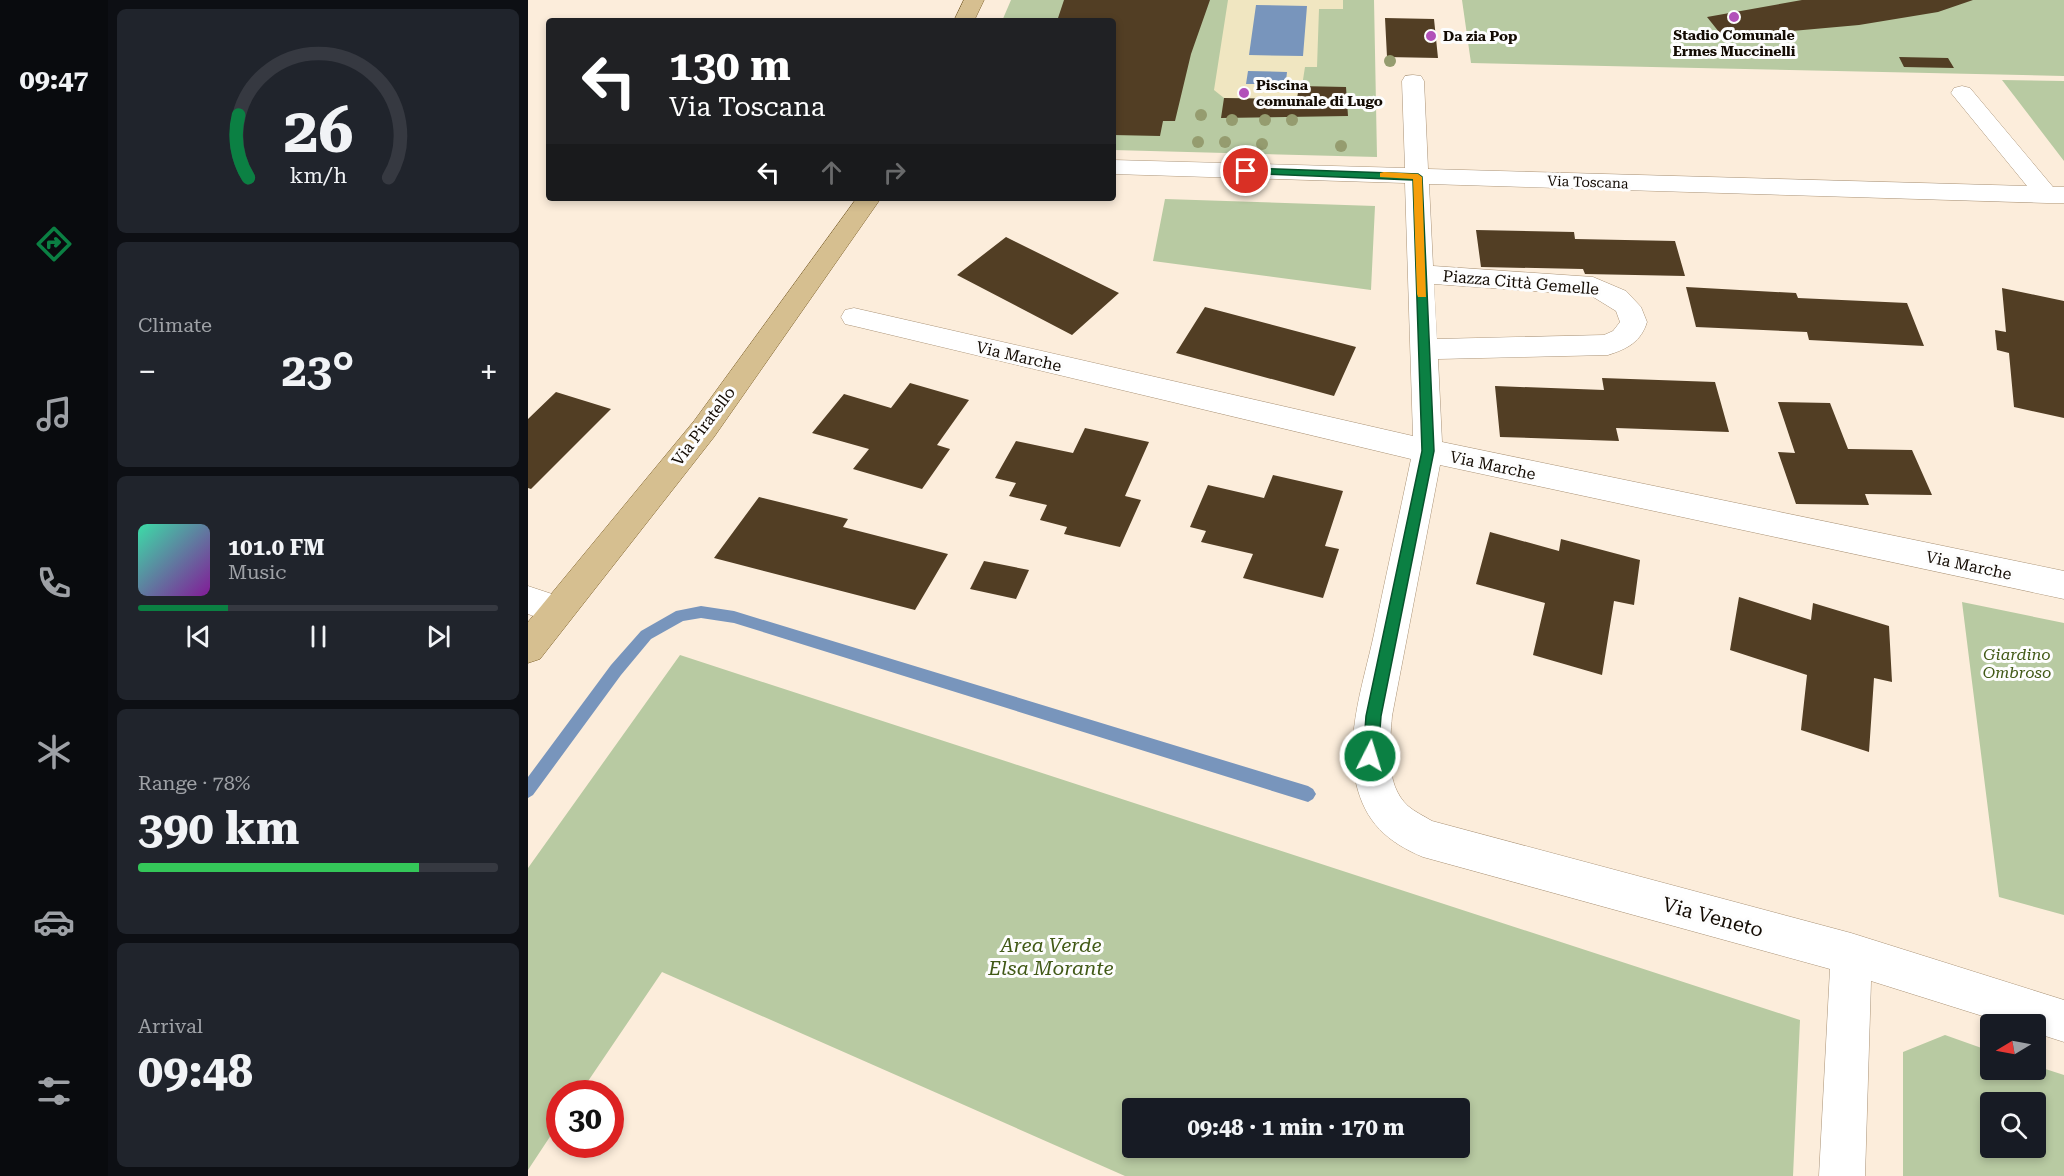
<!DOCTYPE html>
<html lang="en">
<head>
<meta charset="utf-8">
<style>
	:root { --surface:#171b24; --page:#20242c; --text:#f1f3f6; --muted:#9ea1a6; --line:#363941; --accent:#0b8043 }
	body { margin:0; font-family:"Roboto Serif",serif; background:var(--page); color:var(--text); height:100vh; display:flex; flex-direction:column; font-size:22px; white-space:nowrap }
	* { box-sizing:border-box; margin:0 }
	p { font-size:20px; color:var(--muted) }
	.icon { flex:none; width:33px; height:33px; fill:none; stroke:currentColor; stroke-width:2; stroke-linecap:round; stroke-linejoin:round }
	.map { position:relative; flex:1; overflow:hidden }
	.drawer { display:flex; flex-direction:column; gap:9px; padding:9px; background:#0d0f14; width:420px }
	.drawer>* { flex:none }
	.top-card { position:absolute; left:18px; top:18px; width:570px; height:183px; border-radius:6px; box-shadow:0 3px 9px #0003; background:#202124; color:#fff; overflow:hidden }
	.needle { width:39px; rotate:260deg }
	.buttons { position:absolute; left:1452px; top:1014px; display:grid; gap:12px }
	.buttons a { display:grid; place-items:center; width:66px; height:66px; border-radius:6px; background:var(--surface); box-shadow:0 3px 9px #0003; font-size:30px }
	.speed { position:absolute; left:18px; top:1080px; display:flex; gap:12px; font-size:30px; font-weight:700; text-align:center }
	.speed>* { display:grid; place-content:center; width:78px; height:78px; border-radius:50%; background:var(--surface); box-shadow:0 3px 9px #0003; line-height:1 }
	.speed .limit { border:9px solid #d22; background:#fff; color:#111 }
	.pin { position:absolute; display:grid; place-items:center; width:51px; height:51px; color:#fff; margin:-26px; border:3px solid #fff; border-radius:50%; box-shadow:0 2px 6px #0007 }
	.me { position:absolute; width:66px; margin:-33px; rotate:5deg; stroke-linejoin:round; filter:drop-shadow(0 0 4px #0008) }
	.turn { display:flex; align-items:center; gap:21px; height:126px; padding:0 24px; font-size:27px }
	.turn .icon { width:78px; height:78px; stroke-width:2.5 }
	.turn b { display:block; font-size:42px; line-height:51px }
	.lanes { display:flex; align-items:center; height:57px; padding:0 24px; background:#0003; justify-content:center; gap:30px; direction:ltr }
	.lanes .off { opacity:.35 }
	.big { font-size:45px; font-weight:700; line-height:1.1 }
	.drawer .widget { flex:1; display:flex; flex-direction:column; justify-content:center; gap:9px; min-width:0; padding:0 21px; border-radius:9px; background:var(--page) }
	.drawer .dial { align-items:center; gap:0 }
	.dial svg { height:156px; overflow:visible; fill:none; stroke:var(--line); stroke-width:7; stroke-linecap:round; text-anchor:middle }
	.dial text { fill:var(--text); stroke:none }
	.song { display:flex; align-items:center; gap:18px }
	.cover { width:72px; height:72px; border-radius:9px; background:linear-gradient(135deg,hsl(160 70% 55%),hsl(290 70% 35%)) }
	.played { height:6px; border-radius:3px; background:linear-gradient(90deg,var(--accent) 25%,var(--line) 25%) }
	.keys { display:flex; justify-content:space-around; direction:ltr }
	.heat { display:flex; justify-content:space-between; align-items:center; font-size:33px; direction:ltr }
	.charge { height:9px; border-radius:4px; background:linear-gradient(90deg,#34c759 78%,var(--line) 0) }
	.trip { position:absolute; left:594px; top:1098px; width:348px; height:60px; border-radius:6px; background:var(--surface); box-shadow:0 3px 9px #0003; font-weight:700; line-height:60px; text-align:center }
	main { display:flex; flex:1; min-height:0 }
	.dock { display:flex; flex-direction:column; width:108px; justify-content:space-around; align-items:center; background:#090b0e; color:var(--muted) }
	.dock .icon { width:42px; height:42px }
	.dock .active { color:var(--accent) }
	.dock b { font-size:27px; color:var(--text) }
	.map>svg:first-child { display:block }
	.green { fill:#b8caa2; fill-rule:evenodd }
	.sand { fill:#f0e6c1 }
	.water { fill:#7895bc }
	.lines { fill:none; stroke-linecap:round; stroke-linejoin:round }
	.stream { fill:#7895bc; fill-rule:evenodd }
	.building { fill:#523e24 }
	.street-casing { stroke:#aa9377; stroke-width:1 }
	.primary-casing { stroke:#80642f; stroke-width:1 }
	.street { fill:#fff; fill-rule:evenodd }
	.primary { fill:#d6bf90; fill-rule:evenodd }
	.tree { fill:#959c6f }
	.route { fill:#0b8043; stroke:#07532c; stroke-width:1.5 }
	.slow { fill:#f59e0b }
	.poi-dot { fill:#b251b9; stroke:#fdfdfd; stroke-width:2 }
	.labels { text-anchor:middle; stroke-width:6; stroke-linejoin:round; paint-order:stroke }
	.far-poi-label { font-size:14px; font-weight:bold; fill:#130b03; stroke:#fdfdfd; text-anchor:start }
	.far-street-label { font-size:14px; fill:#130b03; stroke:#fdfdfd }
	.street-label { font-size:16px; fill:#130b03; stroke:#fdfdfd }
	.park-label { font-size:16px; font-style:italic; fill:#415916; stroke:#fdfdfd }
	.near-street-label { font-size:20px; fill:#130b03; stroke:#fdfdfd }
	.near-park-label { font-size:20px; font-style:italic; fill:#415916; stroke:#fdfdfd }
</style>
</head>
<body>
<main>
<nav class="dock">
<b>09:47</b>
<svg class="icon active" aria-label="directions" viewBox="0 0 24 24"><path d="M12 3l9 9-9 9-9-9zM9 14v-3h6M13 9l2 2-2 2"/></svg>
<svg class="icon" aria-label="music" viewBox="0 0 24 24"><path d="M9 18V5l10-2v13"/><circle cx="6" cy="18" r="3"/><circle cx="16" cy="16" r="3"/></svg>
<svg class="icon" aria-label="phone" viewBox="0 0 24 24"><path d="M5 4h4l2 5-3 2q2 4 5 5l2-3 5 2v4C11 20 4 13 5 4z"/></svg>
<svg class="icon" aria-label="climate" viewBox="0 0 24 24"><path d="M12 3v18M4 7l16 10M4 17L20 7"/></svg>
<svg class="icon" aria-label="car" viewBox="0 0 24 24"><path d="M5 17H2v-5l4-1 3-4h7l3 4 3 1v5h-3M9 17h6M6 11h13"/><circle cx="7" cy="17" r="2"/><circle cx="17" cy="17" r="2"/></svg>
<svg class="icon" aria-label="filters" viewBox="0 0 24 24"><path d="M4 7h16M4 17h16"/><circle cx="9" cy="7" r="2"/><circle cx="15" cy="17" r="2"/></svg>
</nav>
<section class="drawer">
<div class="widget dial"><svg viewBox="0 0 100 80">
<path d="M14 69A42 42 0 1 1 86 69"/>
<path d="M14 69A42 42 0 0 1 9 37" stroke="#0b8043"/>
<text x="50" y="56" font-size="32" font-weight="700">26</text>
<text x="50" y="72" font-size="11">km/h</text>
</svg></div>
<div class="widget"><p>Climate</p>
<div class="heat"><a>−</a><b class="big">23°</b><a>+</a></div>
</div>
<div class="widget">
<div class="song"><i class="cover"></i><div><b>101.0 FM</b><p>Music</p></div></div>
<div class="played"></div>
<div class="keys"><svg class="icon" aria-label="previous" viewBox="0 0 24 24"><path d="M18 5L8 12l10 7zM5 5v14"/></svg><svg class="icon" aria-label="pause" viewBox="0 0 24 24"><path d="M8 5v14M16 5v14"/></svg><svg class="icon" aria-label="next" viewBox="0 0 24 24"><path d="M6 5l10 7-10 7zM19 5v14"/></svg></div>
</div>
<div class="widget"><p>Range · 78%</p><b class="big">390 km</b><div class="charge"></div></div>
<div class="widget"><p>Arrival</p><b class="big">09:48</b></div>
</section>
<div class="map">
<svg width="1536" height="1176" viewBox="0 0 1536 1176">
	<rect width="100%" height="100%" fill="#fceddb"/>
	<path class="green" d="M483,0H846L849,157L585,150V21H474Z
		M934,0H1536V76L943,63Z
		M1474,80L1536,81V161Z
		M637,199L847,206L843,290L625,261Z
		M1434,602L1536,623V915L1471,897Z
		M152,655L1272,1020L1265,1176H597L134,972L52,1093L32,1094L31,1123L0,1170V868ZM604,1108H932V1148H604Z
		M1417,1035L1462,1051V1070H1508V1066L1536,1075V1176H1375V1052ZM1508,1102V1148H1462V1102Z"/>
	<path class="sand" d="M700,0H815V9H791L789,67H777L774,86L771,87L769,99L696,98L686,90Z"/>
	<path class="water" d="M728,5L779,6L775,56L721,55Z
		M720,71L759,72L758,81H765L764,92L743,91L744,84H718Z"/>
	<g class="lines">
		<path class="stream" d="M173,606L206,611L780,786L785,789L788,794L785,799L780,802L206,623L173,618L155,621L123,639L93,675L5,795L0,798V777L83,665L113,631L148,611Z"/>
	</g>
	<path class="building" d="M536,0H682L663,54L647,121H635L632,136L585,135V21H529Z
		M1274,0H1445L1410,12L1331,25L1195,37L1179,17Z
		M857,18L906,19L910,58L859,57Z
		M1371,57L1420,58L1426,68L1376,67Z
		M771,86L818,87L820,116L693,118L696,98L769,99Z
		M948,230L1046,232L1047,239L1147,241L1157,276L1057,274L1055,269L953,267Z
		M478,237L591,293L544,335L429,275Z
		M1158,287L1268,293L1270,298L1379,303L1396,346L1281,340L1279,332L1168,327Z
		M1474,288L1536,301V418L1486,407L1481,353L1469,350L1467,330L1478,332Z
		M677,307L828,347L806,396L648,353Z
		M1074,378L1187,382L1201,432L1088,428L1091,441L972,437L967,386L1076,390Z
		M382,383L441,400L409,445L422,449L394,489L325,469L341,449L284,433L316,394L363,408Z
		M28,392L83,409L3,489L0,488V419Z
		M1250,402L1302,403L1320,449L1384,450L1404,495L1337,494L1341,505L1268,504L1250,452L1267,453Z
		M557,428L621,442L597,496L613,500L592,547L536,534L539,527L512,520L519,505L481,496L488,483L467,478L488,441L545,453Z
		M745,475L815,491L797,546L811,549L795,598L715,578L725,554L673,542L678,531L662,527L680,485L736,498Z
		M231,497L320,519L315,527L420,554L387,610L186,558Z
		M962,532L1031,551L1033,539L1112,560L1106,605L1086,601L1074,675L1005,655L1017,603L948,584Z
		M456,561L501,570L488,599L442,589Z
		M1211,597L1283,620L1285,603L1361,626L1364,682L1346,678L1341,752L1273,730L1279,675L1202,650Z"/>
	<g class="lines">
		<defs>
			<path id="street" d="M885,75L893,76L896,81L900,169L1499,186L1423,93L1426,88L1434,86L1442,88L1525,187H1536V203H1519L901,184L905,266L1065,277L1098,291L1113,307L1119,322C1113,342 1099,349 1080,355L910,359L914,442L1536,571V599L912,465L864,716C862,745 856,784 880,806C887,812 896,816 904,821L1323,933L1536,1000V1042L1508,1033V1024H1480L1343,981L1337,1176H1291L1302,969L895,857C859,842 837,822 828,783C817,734 836,681 846,634C858,575 871,517 883,459L326,326L317,324L313,317L317,310L326,308L885,436L877,183L585,174V160L877,168L874,81L877,76ZM906,284L1062,295L1088,311L1092,322L1085,331L1076,335L909,339Z
				M0,586L42,600L47,610L42,620L30,625L0,614Z"/>
			<path id="primary" d="M436,0H456L446,21H426Z
				M329,198H353L186,437L12,659L0,663V622L166,421Z"/>
		</defs>
		<use href="#street" class="street-casing"/>
		<use href="#primary" class="primary-casing"/>
		<use href="#street" class="street"/>
		<use href="#primary" class="primary"/>
	</g>
	<g class="tree">
		<circle cx="862" cy="61" r="6"/>
		<circle cx="673" cy="115" r="6"/>
		<circle cx="704" cy="120" r="6"/>
		<circle cx="737" cy="120" r="6"/>
		<circle cx="764" cy="120" r="6"/>
		<circle cx="670" cy="142" r="6"/>
		<circle cx="697" cy="142" r="6"/>
		<circle cx="734" cy="144" r="6"/>
		<circle cx="813" cy="146" r="6"/>
	</g>
	<path class="route" d="M718,168L890,174L894,177L906,451L853,716L850,756L848,761L842,763L837,761L835,756L838,716L894,451L885,180L714,173L713,171Z"/>
	<path class="slow" d="M856,172L890,174L894,177L898,297H890L889,294L885,179L852,177V173Z"/>
	<g class="poi-dot">
		<circle cx="1206" cy="17" r="6"/>
		<circle cx="903" cy="36" r="6"/>
		<circle cx="716" cy="93" r="6"/>
	</g>
	<g class="labels">
		<g class="far-poi-label">
			<text x="1206" y="40" text-anchor="middle">Stadio Comunale<tspan x="1206" dy="16">Ermes Muccinelli</tspan></text>
			<text x="915" y="41">Da zia Pop</text>
			<text x="728" y="90">Piscina<tspan x="728" dy="16">comunale di Lugo</tspan></text>
		</g>
		<g class="far-street-label">
			<text transform="translate(1060 182) rotate(2)" y="5">Via Toscana</text>
		</g>
		<g class="street-label">
			<text transform="translate(993 282) rotate(5)" y="6">Piazza Città Gemelle</text>
			<text transform="translate(491 356) rotate(13)" y="6">Via Marche</text>
			<text transform="translate(175 426) rotate(-53)" y="6">Via Piratello</text>
			<text transform="translate(965 465) rotate(12)" y="6">Via Marche</text>
			<text transform="translate(1441 565) rotate(12)" y="6">Via Marche</text>
		</g>
		<g class="park-label">
			<text x="1489" y="660">Giardino<tspan x="1489" dy="18">Ombroso</tspan></text>
		</g>
		<g class="near-street-label">
			<text transform="translate(1185 917) rotate(15)" y="7">Via Veneto</text>
		</g>
		<g class="near-park-label">
			<text x="523" y="952">Area Verde<tspan x="523" dy="23">Elsa Morante</tspan></text>
		</g>
	</g>
</svg>
<div class="buttons">
<a><svg class="needle" viewBox="-14 -14 28 28"><path d="M0-13l5 13h-10z" fill="#e53935"/><path d="M0 13l5-13h-10z" fill="#9ea1a6"/></svg></a>
<a><svg class="icon" aria-label="search" viewBox="0 0 24 24"><circle cx="10" cy="10" r="6"/><path d="M15 15l6 6"/></svg></a>
</div>
<div class="speed"><div class="limit">30</div></div>
<div class="pin" style="left:718px;top:171px;background:#d93025"><svg class="icon" aria-label="arrive" viewBox="0 0 24 24"><path d="M6 21V4h12l-3 4 3 4H6"/></svg></div>
<svg class="me" style="left:842px;top:756px" viewBox="-20 -20 40 40"><circle r="17" fill="#0b8043" stroke="#fff" stroke-width="3"/><path d="M0-11L8 9 0 5-8 9z" fill="#fff"/></svg>
<div class="trip">09:48 · 1 min · 170 m</div>
<div class="top-card">
<div class="turn"><svg class="icon" aria-label="left" viewBox="0 0 24 24"><path d="M17 20v-9H6M10 6l-5 5 5 5"/></svg><div><b>130 m</b>Via Toscana</div></div>
<div class="lanes"><svg class="icon" aria-label="left" viewBox="0 0 24 24"><path d="M17 20v-9H6M10 6l-5 5 5 5"/></svg><svg class="icon off" aria-label="ahead" viewBox="0 0 24 24"><path d="M12 20V5M6 11l6-6 6 6"/></svg><svg class="icon off" aria-label="right" viewBox="0 0 24 24"><path d="M7 20v-9h11M14 6l5 5-5 5"/></svg></div>
</div>
</div>
</main>
</body>
</html>
